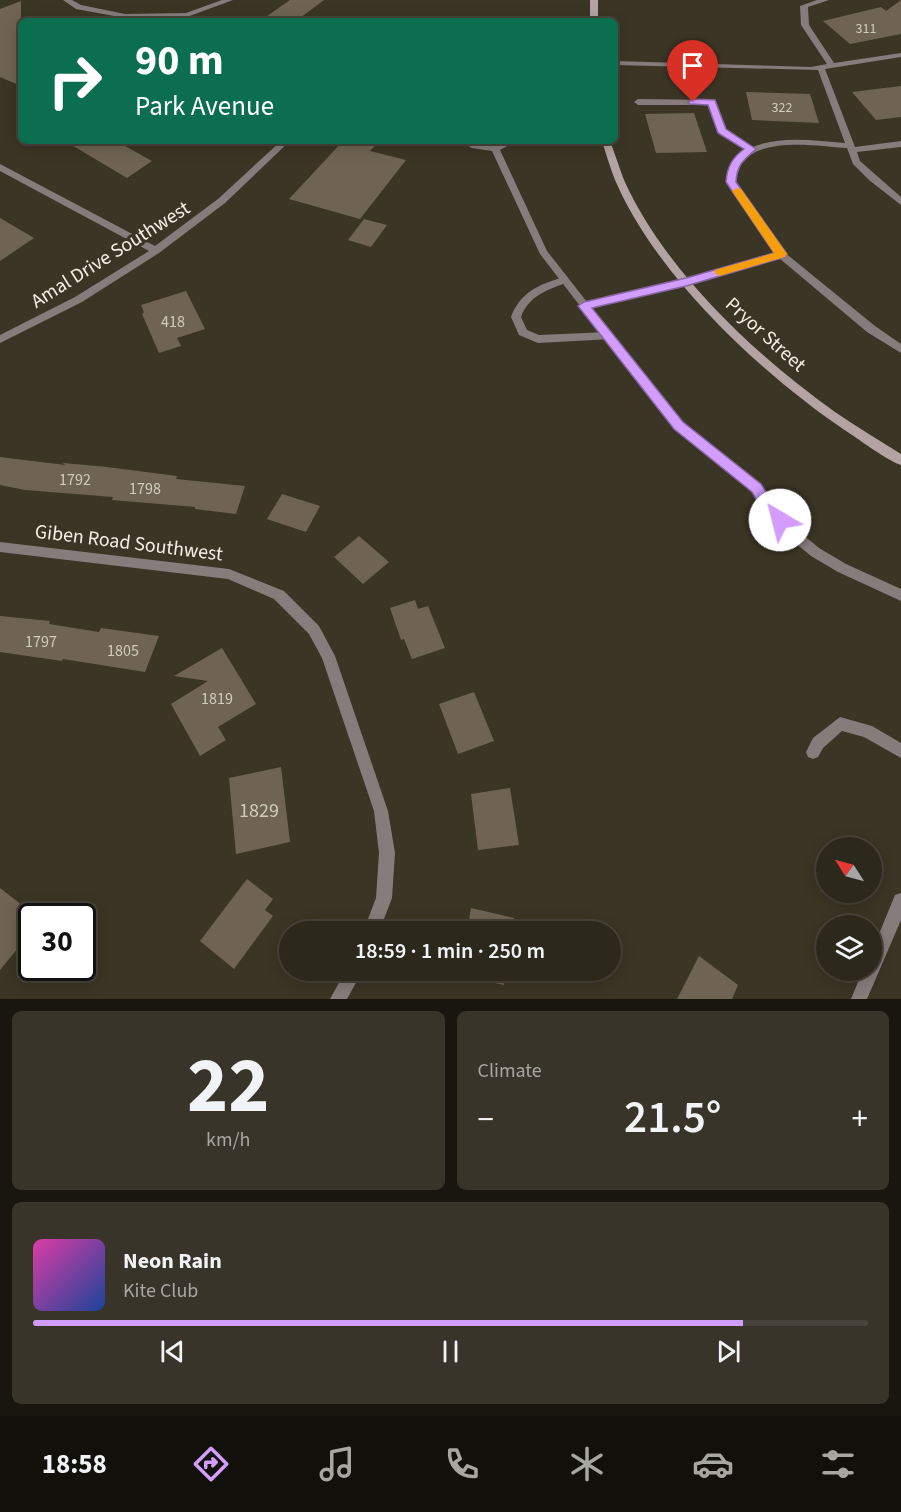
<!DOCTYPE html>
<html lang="en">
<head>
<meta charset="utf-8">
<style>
	:root { --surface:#2c281c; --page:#383429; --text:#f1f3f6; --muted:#a6a6a3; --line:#48443b; --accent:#d29dfd }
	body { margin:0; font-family:"Source Sans 3",sans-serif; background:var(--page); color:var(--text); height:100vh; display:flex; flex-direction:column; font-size:22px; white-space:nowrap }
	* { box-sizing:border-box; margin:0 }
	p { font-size:20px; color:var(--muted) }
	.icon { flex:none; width:33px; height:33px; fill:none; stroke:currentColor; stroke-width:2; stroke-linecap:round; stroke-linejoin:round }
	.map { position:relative; height:999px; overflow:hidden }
	.side { display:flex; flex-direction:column; gap:12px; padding:12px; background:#18160f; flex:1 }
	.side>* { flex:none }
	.banner { position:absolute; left:18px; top:18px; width:600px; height:126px; border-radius:9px; box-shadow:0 3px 15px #0003,0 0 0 2px var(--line); background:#0b6e4f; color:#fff; overflow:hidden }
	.needle { width:39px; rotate:306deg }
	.fabs { position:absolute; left:816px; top:837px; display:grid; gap:12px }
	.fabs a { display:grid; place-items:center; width:66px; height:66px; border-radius:50%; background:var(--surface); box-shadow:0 3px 15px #0003,0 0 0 2px var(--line); font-size:30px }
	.speed { position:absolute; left:18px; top:903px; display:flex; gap:12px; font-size:30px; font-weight:700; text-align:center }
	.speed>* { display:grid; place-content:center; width:78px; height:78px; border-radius:50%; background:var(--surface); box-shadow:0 3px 15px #0003,0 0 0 2px var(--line); line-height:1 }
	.speed .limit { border:3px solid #111; border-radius:9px; background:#fff; color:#111 }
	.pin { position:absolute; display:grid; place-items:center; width:51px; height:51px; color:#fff; margin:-62px -26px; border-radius:50% 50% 50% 0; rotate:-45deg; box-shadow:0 0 6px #0007 }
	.pin .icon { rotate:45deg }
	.me { position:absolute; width:66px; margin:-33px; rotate:323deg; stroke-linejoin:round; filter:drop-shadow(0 0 4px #0008) }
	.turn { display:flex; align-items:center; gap:21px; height:126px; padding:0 18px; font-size:27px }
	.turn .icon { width:78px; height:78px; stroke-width:2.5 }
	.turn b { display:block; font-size:42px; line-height:51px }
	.big { font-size:45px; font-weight:600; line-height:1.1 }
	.side .card { flex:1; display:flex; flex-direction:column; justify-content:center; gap:9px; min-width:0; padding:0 21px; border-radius:9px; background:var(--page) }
	.side .dial { align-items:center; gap:0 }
	.dial b { font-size:78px; line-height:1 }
	.song { display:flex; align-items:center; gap:18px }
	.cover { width:72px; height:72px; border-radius:9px; background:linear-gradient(135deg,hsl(320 70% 55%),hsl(220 70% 35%)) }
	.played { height:6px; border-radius:3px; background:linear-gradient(90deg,var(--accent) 85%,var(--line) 85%) }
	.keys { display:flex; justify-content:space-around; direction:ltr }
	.heat { display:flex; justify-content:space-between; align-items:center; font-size:33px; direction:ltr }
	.side .tiles { flex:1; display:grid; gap:12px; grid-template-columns:1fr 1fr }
	.card:last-child { grid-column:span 2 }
	.trip { position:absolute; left:279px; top:921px; width:342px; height:60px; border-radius:30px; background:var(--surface); box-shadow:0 3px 15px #0003,0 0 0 2px var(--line); font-weight:600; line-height:60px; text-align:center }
	.menu { display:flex; height:96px; justify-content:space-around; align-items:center; background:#12100b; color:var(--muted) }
	.menu .icon { width:42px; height:42px }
	.menu .on { color:var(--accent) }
	.menu b { font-size:27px; color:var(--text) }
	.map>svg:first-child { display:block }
	.building { fill:#6f6453 }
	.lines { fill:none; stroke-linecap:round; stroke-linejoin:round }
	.lane { fill:#867c7c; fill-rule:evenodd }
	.street { fill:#867c7c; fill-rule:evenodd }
	.secondary { fill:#b3a3a3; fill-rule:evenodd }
	.route { fill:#d29dfd; stroke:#8866a4; stroke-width:1.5 }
	.slow { fill:#f59e0b }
	.labels { text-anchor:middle; stroke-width:6; stroke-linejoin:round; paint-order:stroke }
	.far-number-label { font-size:14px; fill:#d1ccc0 }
	.number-label { font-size:16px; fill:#d1ccc0 }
	.street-label { font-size:20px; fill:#f2efe5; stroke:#3b3525 }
	.near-number-label { font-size:20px; fill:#d1ccc0 }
</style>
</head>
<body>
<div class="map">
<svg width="901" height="999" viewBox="0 0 901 999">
	<rect width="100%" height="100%" fill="#3b3525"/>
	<path class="building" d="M290,0H324L296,21H260Z
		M901,0V34L850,44L823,21L881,7L886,11Z
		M21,1V86L0,77V9Z
		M901,86V117L876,120L852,92Z
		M746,92L810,94L819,123L752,120Z
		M694,113L707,152L656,153L645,114Z
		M65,141H116L152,161L127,178Z
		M343,141H379L370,151L406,160L360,219L289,199Z
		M0,218L34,238L0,261Z
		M364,219L387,225L371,247L348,240Z
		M186,291L205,329L177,338L181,346L159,353L142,314L144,312L141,305Z
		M0,457L65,465L63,463L107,467L177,476L176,479L245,486L236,514L195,509V507L112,500L113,497L25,490L0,485Z
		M282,494L320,506L306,532L267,519Z
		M359,536L389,562L363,584L334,557Z
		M415,600L418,609L428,606L445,648L412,659L404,639L401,640L390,608Z
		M0,616L50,621L49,624L99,632L101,628L159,636L145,672L63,659L62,661L0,652Z
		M222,648L256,704L218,727L226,740L200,756L171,704L208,681L174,676Z
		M474,692L494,741L458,754L439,704Z
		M281,767L290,842L236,854L229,778Z
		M510,788L519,845L478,850L471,794Z
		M247,879L273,899L265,910L273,916L234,969L200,941Z
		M0,888L32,913V931L0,970Z
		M471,908L514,918L512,932H467Z
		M699,956L738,985L732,999H677Z
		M459,970H506L504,985L459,975Z"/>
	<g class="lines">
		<path class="lane" d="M564,277L569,280L568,282C548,290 529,295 521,317L527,330L539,335L608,332L613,336L612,339L538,343L519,335L511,317C520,292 540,284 564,277Z
			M840,717L872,726L901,743V758L864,737L842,731L823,748L818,757L813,759L808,757L806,752L813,738Z"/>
		<path class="street" d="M63,0H72L81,5L125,14L186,13L222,0H233L187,17L125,18L76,9Z
			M817,0H829L808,7L809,25L834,63L901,53V57L825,69L855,147L901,141V147L857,152L860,161L901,197V205L869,180L853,164L847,148C817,146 761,136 741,164C738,169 737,176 736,182L784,252L875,326L901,344V353L867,332L779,258L686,285L592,308L682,422L761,485L772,503L796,529L819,548L846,564L901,589V601L838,572L811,556L788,537L764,511L753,491L674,428L540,254L492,151L472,148L459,141C469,141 477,146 488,146C498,146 506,141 516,141L500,150L547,251L587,302L685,279L775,252L726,182L731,165L746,150L719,133L708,105H638L634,102L638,99L714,100L726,130L753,147C781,135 816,141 845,143L818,70L615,65V61L811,67L827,64L801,25L800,6Z
			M281,141H290L225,203L159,253L82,302L0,343V335L75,297L149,251L0,171V164L155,246L218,199Z
			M0,542L229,569L284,591L319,626L335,656L388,811L395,853L392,898L379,932H363L376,898L379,853L374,811L322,658L309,634L274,599L228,579L0,552Z
			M901,893V920L867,999H851L863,970H872V951L895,895Z
			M346,970H363L347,999H330Z"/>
		<path class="secondary" d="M590,0H598V21H590Z
			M602,141H610C615,154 619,167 624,180C665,271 755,355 835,412C857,427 879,440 901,454V465C884,459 859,439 843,429C758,371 656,275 615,180C610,167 606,154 602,141Z"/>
	</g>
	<path class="route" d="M693,99L715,100L726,129L756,149C744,160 737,164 736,182L787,254L785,257L686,286L592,308L683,422L761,484L773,503L787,520L785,524H775L763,511L752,492L674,429L578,306L584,302L686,278L774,253L726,182C727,167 732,158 744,149L718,133L708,105L690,104L688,102Z"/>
	<path class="slow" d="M737,188L741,189L787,254L785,257L719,276L714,272L715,270L774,253L732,191Z"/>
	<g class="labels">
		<g class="far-number-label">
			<text x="866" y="33">311</text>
			<text x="782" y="112">322</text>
		</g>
		<g class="number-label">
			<text x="173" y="327">418</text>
			<text x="75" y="485">1792</text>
			<text x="145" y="494">1798</text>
			<text x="41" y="647">1797</text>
			<text x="123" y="656">1805</text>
			<text x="217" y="704">1819</text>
		</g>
		<g class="street-label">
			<text transform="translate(110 254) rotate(-32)" y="7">Amal Drive Southwest</text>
			<text transform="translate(766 334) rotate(42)" y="7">Pryor Street</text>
			<text transform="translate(129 542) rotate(7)" y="7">Giben Road Southwest</text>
		</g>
		<g class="near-number-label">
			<text x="259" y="817">1829</text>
		</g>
	</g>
</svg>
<div class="fabs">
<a><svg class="needle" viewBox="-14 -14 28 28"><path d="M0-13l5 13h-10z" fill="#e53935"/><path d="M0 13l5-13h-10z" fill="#a6a6a3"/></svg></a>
<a><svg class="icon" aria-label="layers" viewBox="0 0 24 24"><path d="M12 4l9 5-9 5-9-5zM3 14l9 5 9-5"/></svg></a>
</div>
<div class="speed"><div class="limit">30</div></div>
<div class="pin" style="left:693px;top:102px;background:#d93025"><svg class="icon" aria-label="arrive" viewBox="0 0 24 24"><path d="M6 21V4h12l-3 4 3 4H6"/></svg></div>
<svg class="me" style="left:780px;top:520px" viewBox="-20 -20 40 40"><circle r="19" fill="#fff"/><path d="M0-13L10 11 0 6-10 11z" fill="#d29dfd"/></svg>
<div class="trip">18:59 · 1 min · 250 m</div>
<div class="banner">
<div class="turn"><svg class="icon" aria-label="right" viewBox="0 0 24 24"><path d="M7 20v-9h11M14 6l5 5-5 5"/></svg><div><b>90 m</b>Park Avenue</div></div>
</div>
</div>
<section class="side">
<div class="tiles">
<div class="card dial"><b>22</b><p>km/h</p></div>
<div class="card"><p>Climate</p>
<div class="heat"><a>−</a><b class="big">21.5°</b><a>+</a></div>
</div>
<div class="card">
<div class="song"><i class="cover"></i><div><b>Neon Rain</b><p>Kite Club</p></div></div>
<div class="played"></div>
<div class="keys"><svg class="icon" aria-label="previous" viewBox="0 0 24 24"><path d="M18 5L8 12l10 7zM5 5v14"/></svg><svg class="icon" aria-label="pause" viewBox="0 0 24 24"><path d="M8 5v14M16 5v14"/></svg><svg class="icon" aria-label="next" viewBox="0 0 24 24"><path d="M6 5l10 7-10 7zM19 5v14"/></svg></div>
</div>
</div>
</section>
<nav class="menu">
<b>18:58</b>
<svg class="icon on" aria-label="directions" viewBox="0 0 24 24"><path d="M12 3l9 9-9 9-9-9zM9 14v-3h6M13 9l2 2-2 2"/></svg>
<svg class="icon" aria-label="music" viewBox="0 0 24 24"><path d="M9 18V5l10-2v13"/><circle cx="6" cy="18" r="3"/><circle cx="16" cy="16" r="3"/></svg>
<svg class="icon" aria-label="phone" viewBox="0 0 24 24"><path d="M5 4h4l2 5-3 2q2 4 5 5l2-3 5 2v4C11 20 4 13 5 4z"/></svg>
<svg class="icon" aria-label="climate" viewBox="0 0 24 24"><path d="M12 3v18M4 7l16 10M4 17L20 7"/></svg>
<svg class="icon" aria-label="car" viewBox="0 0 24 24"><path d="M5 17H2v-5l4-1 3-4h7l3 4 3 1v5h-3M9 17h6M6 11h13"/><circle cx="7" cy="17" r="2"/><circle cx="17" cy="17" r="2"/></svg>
<svg class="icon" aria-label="filters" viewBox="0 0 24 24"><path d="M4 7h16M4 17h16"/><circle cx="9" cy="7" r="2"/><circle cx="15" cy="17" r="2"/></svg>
</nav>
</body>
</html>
